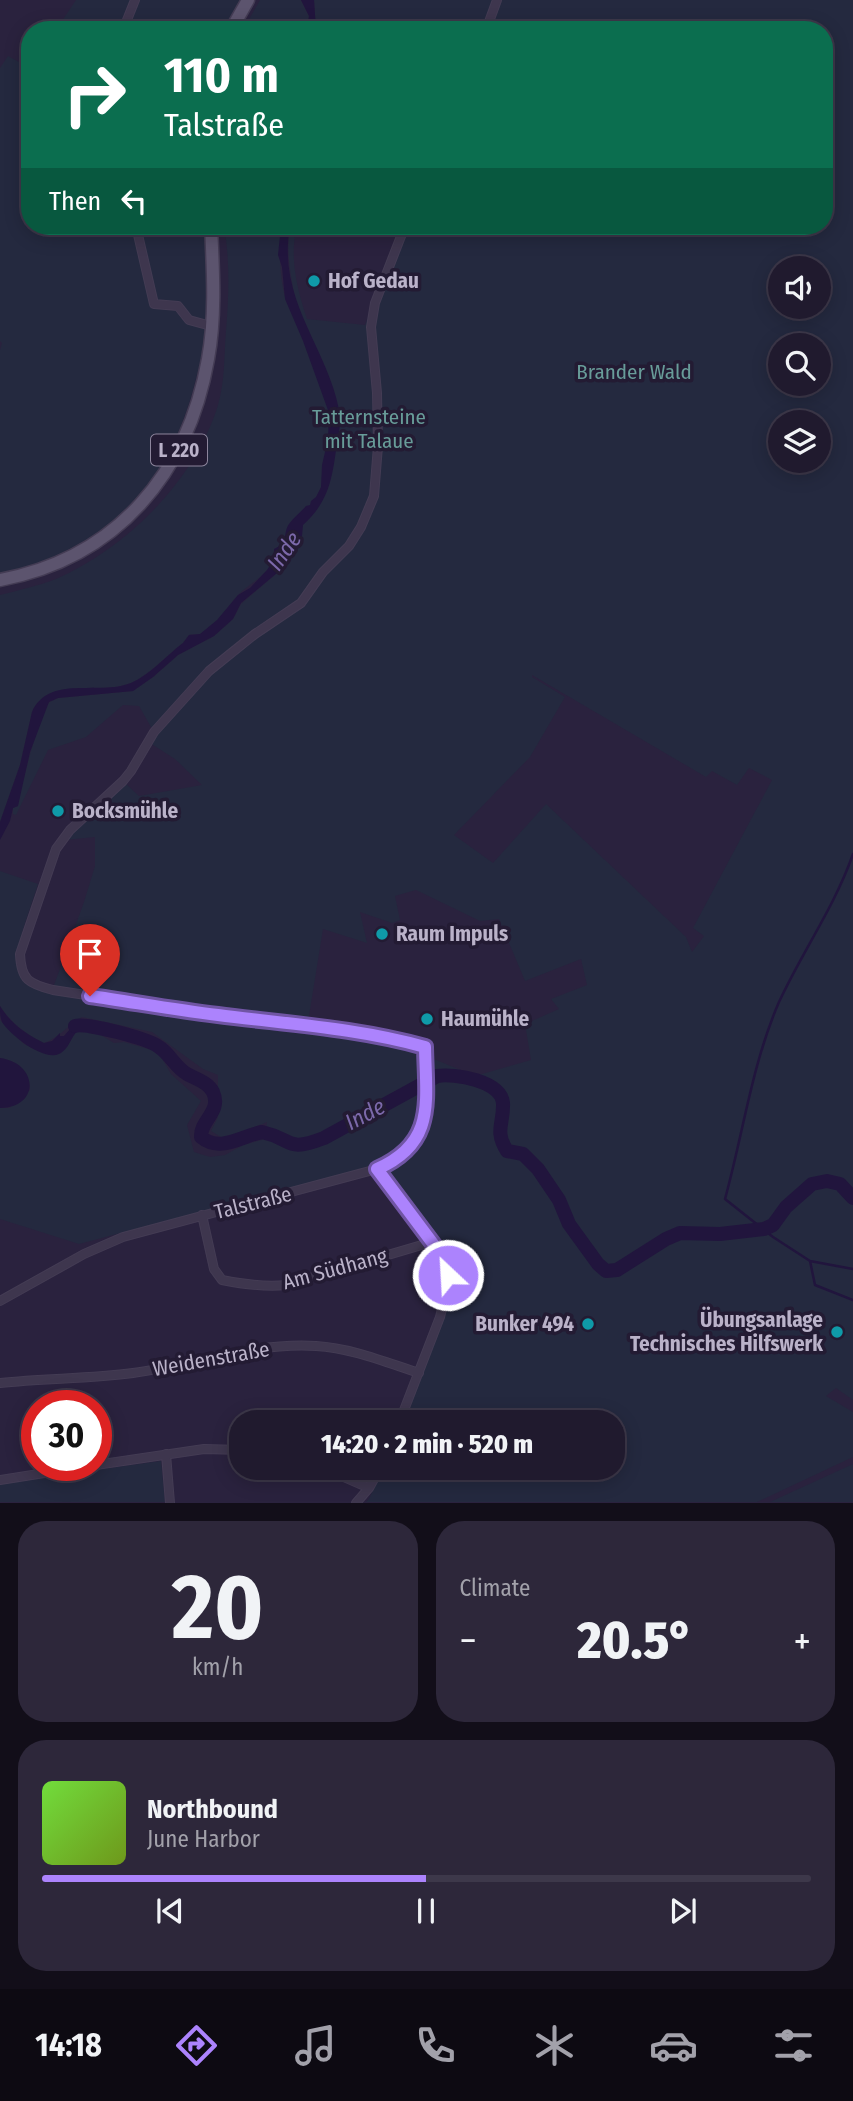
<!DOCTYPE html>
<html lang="en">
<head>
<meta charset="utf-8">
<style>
	:root { --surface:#201a2e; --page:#2d273a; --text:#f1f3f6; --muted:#a2a1aa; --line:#3d384a; --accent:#ac83fd }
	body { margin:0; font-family:"Fira Sans Condensed",sans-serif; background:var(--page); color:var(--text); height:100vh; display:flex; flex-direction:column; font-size:26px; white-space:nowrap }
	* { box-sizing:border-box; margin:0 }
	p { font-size:23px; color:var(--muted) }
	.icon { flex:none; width:38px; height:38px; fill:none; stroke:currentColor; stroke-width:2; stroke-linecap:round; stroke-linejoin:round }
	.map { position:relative; height:1503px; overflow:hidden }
	.panel { display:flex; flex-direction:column; gap:18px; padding:18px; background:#120e19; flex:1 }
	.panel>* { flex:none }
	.top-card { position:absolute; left:21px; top:21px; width:812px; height:214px; border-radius:28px; box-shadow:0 4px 18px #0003,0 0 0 2px var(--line); background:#0b6e4f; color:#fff; overflow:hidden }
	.controls { position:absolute; left:768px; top:256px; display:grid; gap:14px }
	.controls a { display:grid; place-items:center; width:63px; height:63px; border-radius:50%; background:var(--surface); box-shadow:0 4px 18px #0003,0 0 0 2px var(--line); font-size:35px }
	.speed { position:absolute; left:21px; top:1390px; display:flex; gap:14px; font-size:35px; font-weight:700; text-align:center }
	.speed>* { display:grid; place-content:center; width:91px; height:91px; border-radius:50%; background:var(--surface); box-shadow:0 4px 18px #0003,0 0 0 2px var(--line); line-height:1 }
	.speed .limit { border:10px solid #d22; background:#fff; color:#111 }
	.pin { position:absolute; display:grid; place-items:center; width:60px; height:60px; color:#fff; margin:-72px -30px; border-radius:50% 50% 50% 0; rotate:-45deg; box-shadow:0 0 7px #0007 }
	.pin .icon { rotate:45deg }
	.me { position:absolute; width:77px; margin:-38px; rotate:335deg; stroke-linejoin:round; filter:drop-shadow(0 0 5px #0008) }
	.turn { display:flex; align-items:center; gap:24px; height:147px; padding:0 28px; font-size:32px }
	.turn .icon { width:91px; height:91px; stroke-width:2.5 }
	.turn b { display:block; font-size:49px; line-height:60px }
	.then { display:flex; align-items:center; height:66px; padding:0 28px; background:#0003; gap:14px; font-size:26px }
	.big { font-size:52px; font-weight:800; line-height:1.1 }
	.panel .card { flex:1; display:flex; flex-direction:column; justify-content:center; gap:10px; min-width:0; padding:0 24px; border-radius:28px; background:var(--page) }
	.panel .dial { align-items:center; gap:0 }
	.dial b { font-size:91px; line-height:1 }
	.song { display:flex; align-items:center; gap:21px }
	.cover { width:84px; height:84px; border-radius:10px; background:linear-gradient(135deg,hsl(100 70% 55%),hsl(80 70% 35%)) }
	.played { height:7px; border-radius:4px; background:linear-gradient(90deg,var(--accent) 50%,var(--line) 50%) }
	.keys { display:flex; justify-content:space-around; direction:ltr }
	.heat { display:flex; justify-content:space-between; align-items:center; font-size:38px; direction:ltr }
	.panel .tiles { flex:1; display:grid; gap:18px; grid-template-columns:1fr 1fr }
	.card:last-child { grid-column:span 2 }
	.trip { position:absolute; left:229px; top:1410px; width:396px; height:70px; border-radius:28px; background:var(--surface); box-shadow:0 4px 18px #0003,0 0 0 2px var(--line); font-weight:800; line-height:70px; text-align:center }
	.tab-bar { display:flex; height:112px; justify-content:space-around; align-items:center; background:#0d0a12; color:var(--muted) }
	.tab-bar .icon { width:49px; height:49px }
	.tab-bar .active { color:var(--accent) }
	.tab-bar b { font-size:32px; color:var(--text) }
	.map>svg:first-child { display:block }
	.green { fill:#24293f; fill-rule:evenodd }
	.water { fill:#21153d }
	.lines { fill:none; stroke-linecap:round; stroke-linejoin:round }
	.stream { stroke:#21153d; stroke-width:2.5 }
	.river { stroke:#21153d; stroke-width:14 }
	.minor-casing { stroke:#443c54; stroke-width:10 }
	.primary-casing { stroke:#443c54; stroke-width:15 }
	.minor { stroke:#3e364e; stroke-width:8 }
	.primary { stroke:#5c546e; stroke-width:12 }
	.route-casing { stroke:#7055a4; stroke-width:18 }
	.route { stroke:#ac83fd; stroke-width:12 }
	.culture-dot { fill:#0f9aa8; stroke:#231b33; stroke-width:2.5 }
	.labels { text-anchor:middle; stroke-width:7; stroke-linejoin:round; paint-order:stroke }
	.shield { fill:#231b33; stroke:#8d859c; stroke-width:2 }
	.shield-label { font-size:19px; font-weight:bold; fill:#bab2c9 }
	.poi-label { font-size:21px; font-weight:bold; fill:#bab2c9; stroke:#231b33; text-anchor:start }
	.park-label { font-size:21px; fill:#689c99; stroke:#231b33 }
	.street-label { font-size:21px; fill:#bab2c9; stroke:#231b33 }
	.water-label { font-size:23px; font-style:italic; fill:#7c69aa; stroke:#231b33 }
</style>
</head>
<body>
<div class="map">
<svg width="853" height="1503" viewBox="0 0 853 1503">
	<rect width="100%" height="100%" fill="#2a223e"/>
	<path class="green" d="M76,0H241L225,30H56Z
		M260,0H301L309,16L307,30H243Z
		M314,0H853V1400L836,1388L826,1396L853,1412V1457L757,1502H366L369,1499L383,1468H612V1423H403L451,1275L443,1251L385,1173L418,1141L424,1127L429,1057L475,1076L531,1060L525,1024L559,1009L551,999L587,985L581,959L525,981L499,919L480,921L416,890L395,896L400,920L392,923L360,912L367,943L323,929L308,1022L53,988L84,902L95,866V837L65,840L124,782L139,796L202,785L175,759L150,743L155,734L139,706L123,705L86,737L48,750L16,815L13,814V808L18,806C18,794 41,712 48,704C50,701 55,700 58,698L133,691L153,677L178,655L214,636L224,627L233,619L241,604L277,573L280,565L299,542L294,520C284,529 289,543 274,549C278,570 251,582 239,594C228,605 216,629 200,634C196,635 192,634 189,635L183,643C167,655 150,675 131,683C99,696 49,675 32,712L20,765L0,822V595C19,590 38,586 56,579C127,548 195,480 218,405C225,381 224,356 226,331C229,295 230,261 224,226H281C279,246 279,286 288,304L294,295C290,267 286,255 290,226H297C289,257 297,289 307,319L365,325L403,226H824V30H316ZM780,268H819V306H780ZM780,345H819V383H780ZM780,422H819V460H780ZM532,675L706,777L712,771L737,785L749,768L772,780L693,928L704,936L692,952L686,937L546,804L493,863L454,835L530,757L565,697L532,677ZM821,1178L819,1186L794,1204L792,1195Z
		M8,56L30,68V226H204C206,257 210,290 207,322C205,345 199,368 193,390C164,495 103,546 0,576V350L2,343L0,341V68Z
		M0,871L38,884C32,905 12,952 19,971C22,979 28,983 34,987L401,1042L421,1048L420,1079L382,1098L385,1107L422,1090C422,1133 412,1147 375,1166L79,1244L0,1219V1108H9L30,1090C30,1071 18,1061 0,1058V1020L24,1044L49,1055L67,1047L74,1033L81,1028L91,1029L114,1043L124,1042L152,1050L160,1055L171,1074L201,1101L187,1125L194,1152L210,1157L225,1155L243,1145L265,1139L267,1122L224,1139L211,1131L218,1117V1075L203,1069L152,1032L82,1017C69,1024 59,1038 44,1043C26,1035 11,1023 0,1006Z
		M161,1461L165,1502H0V1483Z
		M853,1464V1502H770Z"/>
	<path class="water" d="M301,0H314L316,30H307L309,16Z
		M281,226H290C276,304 332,350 341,421C332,462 337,495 303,525L302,536L280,565L277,573L241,603L233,619L214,636L178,655L153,677L133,691L58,698L49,702L30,752L18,806L13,808L10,821L0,840V822L20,765L32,712C49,674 99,696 131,683C150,675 167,655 183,643L189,635L200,634L217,620L238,595L250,588L267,570L275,558L274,549C290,542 282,534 289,524C293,518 301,512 306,506L310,505L311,501L316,497L321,487L322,465L328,439L329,413L303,341L285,299L282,267L278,255Z
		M0,1006C11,1024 26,1034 44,1043L52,1041L60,1033V1036H64L77,1021L94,1022L91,1029C70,1025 74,1047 59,1054C43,1061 10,1035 2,1022C0,1017 0,1012 0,1006Z
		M0,1058C38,1063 41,1107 0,1108Z"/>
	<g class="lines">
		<path class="stream" d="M853,854C835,906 802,952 779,1002C752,1064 743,1134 725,1199L773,1237L810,1261L853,1269
			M810,1261L815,1285L853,1300"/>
		<path class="river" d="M75,1026C86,1022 149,1039 159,1047C170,1054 175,1067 187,1074C196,1079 208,1082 213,1092C222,1112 200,1120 201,1137C220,1153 241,1136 262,1132C294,1139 285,1153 324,1138L437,1076C455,1073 501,1081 503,1103C504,1124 494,1130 507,1151L523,1154L538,1169L559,1200L569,1224L598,1264L606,1271L617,1270L666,1239L680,1233L720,1234L764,1229L773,1225L786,1207L812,1184L827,1181L840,1184L853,1198"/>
		<defs>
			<path id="minor" d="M123,30L135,0
				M486,30L497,0
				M136,226L154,304L178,306L189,320L211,326
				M377,1169L440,1253L448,1275V1285L440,1317L399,1423
				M202,1215L214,1269L222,1280C242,1284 266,1287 286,1285L432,1242
				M0,1301L84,1254L123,1237L377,1169C435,1143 426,1102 425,1047L394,1038L216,1015L53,990C29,984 21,980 20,954L56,849L70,830L123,781L131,771L154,732L209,671L255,634L301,603L323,572L349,546L361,527L374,496L378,446L377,393L371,327L375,303L405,226
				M0,1383C44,1378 89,1379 133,1373C194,1365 253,1342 316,1346C351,1348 385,1362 419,1373
				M166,1454L170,1503
				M96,1465L204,1449L242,1450
				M323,1468L369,1488
				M0,1480L95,1465
				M356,1503L369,1488L380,1468"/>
			<path id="primary" d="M231,30L248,0
				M0,580C117,558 188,473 208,359C216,316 213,269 211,226"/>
		</defs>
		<use href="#minor" class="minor-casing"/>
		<use href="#primary" class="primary-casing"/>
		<use href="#minor" class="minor"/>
		<use href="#primary" class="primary"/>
	</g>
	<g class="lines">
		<defs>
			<path id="route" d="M90,996C132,1002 175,1010 218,1015C287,1024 357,1028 425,1047C426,1102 436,1143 377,1169L440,1253L448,1275"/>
		</defs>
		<use href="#route" class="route-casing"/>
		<use href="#route" class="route"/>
	</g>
	<g class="culture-dot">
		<circle cx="314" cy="281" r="7"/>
		<circle cx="58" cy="811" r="7"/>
		<circle cx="382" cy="934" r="7"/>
		<circle cx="427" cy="1019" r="7"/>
		<circle cx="588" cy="1324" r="7"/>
		<circle cx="837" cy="1332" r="7"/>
	</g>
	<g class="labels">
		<rect class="shield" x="151" y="434.5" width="56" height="31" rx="5"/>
		<g class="shield-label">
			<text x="179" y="457">L 220</text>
		</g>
		<g class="poi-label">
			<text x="328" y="288">Hof Gedau</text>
			<text x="72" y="818">Bocksmühle</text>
			<text x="396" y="941">Raum Impuls</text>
			<text x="441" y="1026">Haumühle</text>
			<text x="823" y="1327" text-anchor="end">Übungsanlage<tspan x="823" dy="24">Technisches Hilfswerk</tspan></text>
			<text x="574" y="1331" text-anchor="end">Bunker 494</text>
		</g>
		<g class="park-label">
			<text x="634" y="379">Brander Wald</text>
			<text x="369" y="424">Tatternsteine<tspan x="369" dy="24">mit Talaue</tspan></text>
		</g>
		<g class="street-label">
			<text transform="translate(253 1203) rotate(-14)" y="7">Talstraße</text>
			<text transform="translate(335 1269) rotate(-15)" y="7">Am Südhang</text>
			<text transform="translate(211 1359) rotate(-10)" y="7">Weidenstraße</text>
		</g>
		<g class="water-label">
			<text transform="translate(284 551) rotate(-55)" y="8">Inde</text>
			<text transform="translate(365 1114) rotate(-28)" y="8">Inde</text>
		</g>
	</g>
</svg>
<div class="controls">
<a><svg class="icon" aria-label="sound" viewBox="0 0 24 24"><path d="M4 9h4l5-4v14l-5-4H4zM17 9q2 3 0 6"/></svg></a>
<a><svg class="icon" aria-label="search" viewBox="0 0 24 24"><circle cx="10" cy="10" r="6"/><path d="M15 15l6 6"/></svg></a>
<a><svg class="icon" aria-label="layers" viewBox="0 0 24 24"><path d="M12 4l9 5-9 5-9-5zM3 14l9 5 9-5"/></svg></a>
</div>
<div class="speed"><div class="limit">30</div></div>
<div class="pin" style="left:90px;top:996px;background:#d93025"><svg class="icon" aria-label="arrive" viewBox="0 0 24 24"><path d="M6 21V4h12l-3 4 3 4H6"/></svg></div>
<svg class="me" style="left:448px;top:1275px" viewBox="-20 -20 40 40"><circle r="17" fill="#ac83fd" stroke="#fff" stroke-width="3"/><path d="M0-11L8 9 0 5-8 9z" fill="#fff"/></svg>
<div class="trip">14:20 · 2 min · 520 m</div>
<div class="top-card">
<div class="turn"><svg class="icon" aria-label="right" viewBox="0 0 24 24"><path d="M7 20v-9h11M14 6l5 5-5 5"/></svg><div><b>110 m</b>Talstraße</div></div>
<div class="then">Then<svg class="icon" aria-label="left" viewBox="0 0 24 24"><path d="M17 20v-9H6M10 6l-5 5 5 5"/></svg></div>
</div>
</div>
<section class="panel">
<div class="tiles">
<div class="card dial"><b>20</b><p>km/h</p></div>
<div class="card"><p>Climate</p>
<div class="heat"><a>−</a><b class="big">20.5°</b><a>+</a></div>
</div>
<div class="card">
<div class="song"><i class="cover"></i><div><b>Northbound</b><p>June Harbor</p></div></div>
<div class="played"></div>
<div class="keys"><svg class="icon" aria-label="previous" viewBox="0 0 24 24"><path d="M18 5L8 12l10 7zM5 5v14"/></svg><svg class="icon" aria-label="pause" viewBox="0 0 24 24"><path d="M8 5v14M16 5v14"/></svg><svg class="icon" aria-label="next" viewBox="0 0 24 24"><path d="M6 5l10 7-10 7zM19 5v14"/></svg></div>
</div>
</div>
</section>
<nav class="tab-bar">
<b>14:18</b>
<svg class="icon active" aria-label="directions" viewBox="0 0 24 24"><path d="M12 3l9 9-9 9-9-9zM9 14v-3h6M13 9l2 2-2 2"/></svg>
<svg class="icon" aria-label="music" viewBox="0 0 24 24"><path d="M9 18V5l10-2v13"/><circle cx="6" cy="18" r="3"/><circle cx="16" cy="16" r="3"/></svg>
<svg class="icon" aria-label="phone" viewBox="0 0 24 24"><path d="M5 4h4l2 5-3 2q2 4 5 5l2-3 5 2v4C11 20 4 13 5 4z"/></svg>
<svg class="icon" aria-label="climate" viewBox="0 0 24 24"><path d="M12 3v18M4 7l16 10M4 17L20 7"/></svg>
<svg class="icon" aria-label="car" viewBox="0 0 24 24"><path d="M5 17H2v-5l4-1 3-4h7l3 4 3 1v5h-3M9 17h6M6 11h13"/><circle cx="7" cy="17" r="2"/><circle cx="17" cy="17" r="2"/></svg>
<svg class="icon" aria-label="filters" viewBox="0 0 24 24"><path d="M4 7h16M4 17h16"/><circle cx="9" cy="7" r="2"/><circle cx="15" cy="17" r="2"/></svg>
</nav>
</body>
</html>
